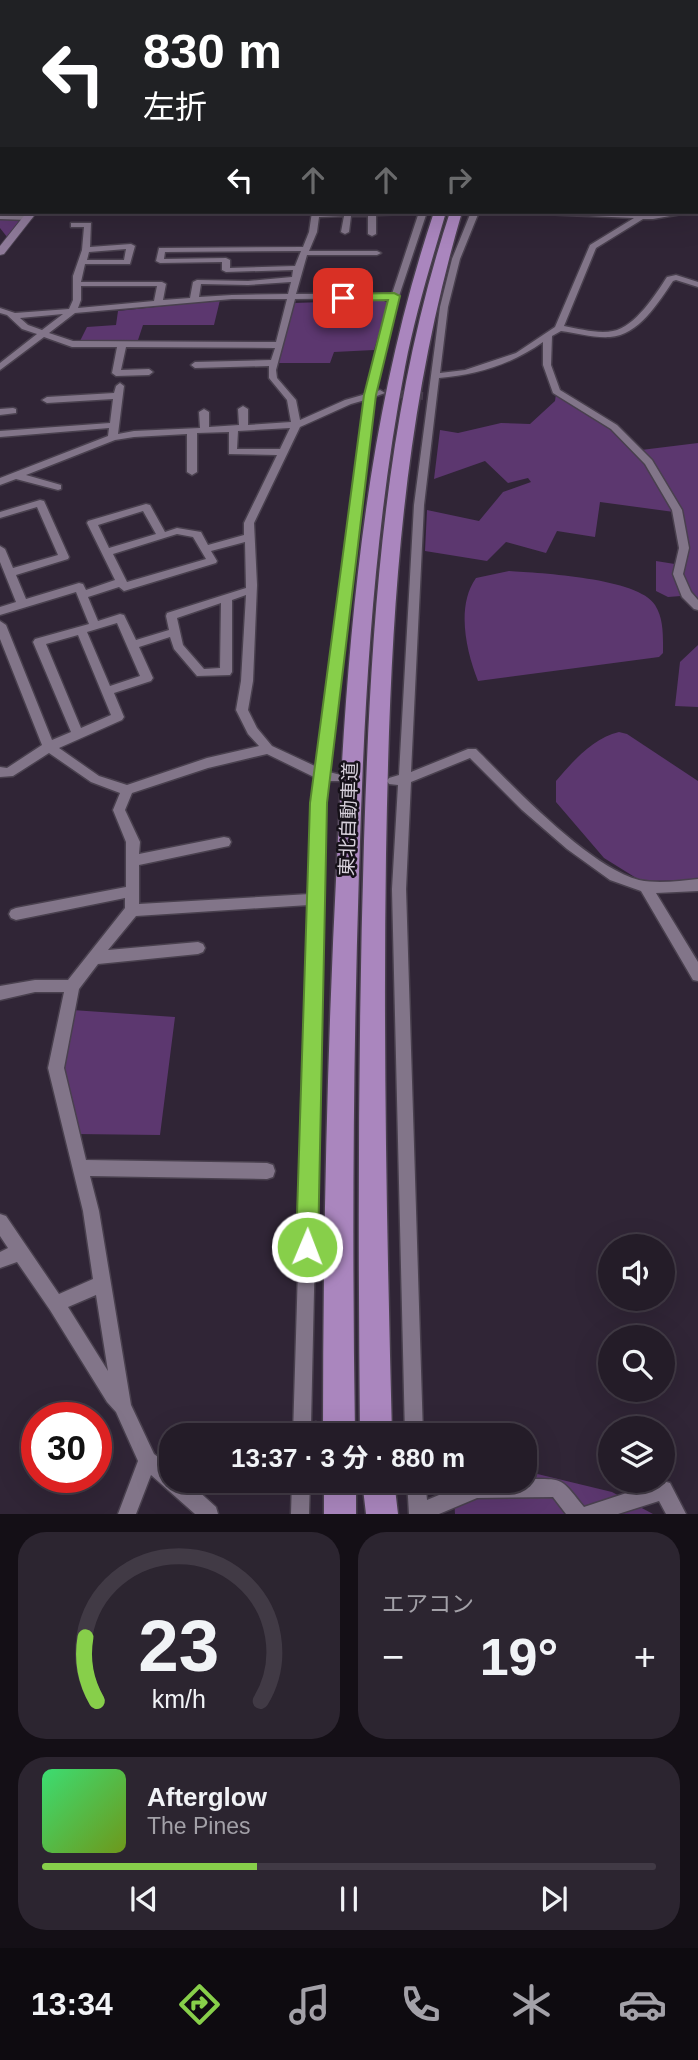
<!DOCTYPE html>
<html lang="ja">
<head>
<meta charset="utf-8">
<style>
	:root { --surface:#241c28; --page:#2c2530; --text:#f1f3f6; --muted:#a3a1a8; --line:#413a45; --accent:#87cf4a }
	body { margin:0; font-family:Helvetica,"Noto Sans JP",sans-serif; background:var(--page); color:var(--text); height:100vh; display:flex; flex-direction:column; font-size:26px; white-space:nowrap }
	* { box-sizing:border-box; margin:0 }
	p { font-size:23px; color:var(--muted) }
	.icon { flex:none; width:38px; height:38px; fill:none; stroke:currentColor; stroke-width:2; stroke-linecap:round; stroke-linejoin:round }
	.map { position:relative; height:1514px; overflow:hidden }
	.panel { display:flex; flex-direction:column; gap:18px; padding:18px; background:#140f16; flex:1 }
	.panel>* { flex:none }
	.guide { position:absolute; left:0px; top:0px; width:698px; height:214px; box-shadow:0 7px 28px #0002,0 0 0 2px var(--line); background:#202124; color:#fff; overflow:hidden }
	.buttons { position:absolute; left:598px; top:1234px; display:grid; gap:14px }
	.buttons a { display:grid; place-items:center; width:77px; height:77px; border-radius:50%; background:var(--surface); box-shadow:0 7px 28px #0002,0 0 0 2px var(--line); font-size:35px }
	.speed { position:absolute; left:21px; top:1402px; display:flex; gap:14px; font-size:35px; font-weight:700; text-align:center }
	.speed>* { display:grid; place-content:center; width:91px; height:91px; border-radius:50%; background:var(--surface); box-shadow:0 7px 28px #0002,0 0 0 2px var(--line); line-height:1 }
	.speed .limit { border:10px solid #d22; background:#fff; color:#111 }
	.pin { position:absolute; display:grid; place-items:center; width:60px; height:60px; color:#fff; margin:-30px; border-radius:14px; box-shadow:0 4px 10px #0006 }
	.me { position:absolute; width:77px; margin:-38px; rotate:1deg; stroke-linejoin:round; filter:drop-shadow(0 0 5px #0008) }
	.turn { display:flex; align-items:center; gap:24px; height:147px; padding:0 28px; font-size:32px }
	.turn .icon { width:91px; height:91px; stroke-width:2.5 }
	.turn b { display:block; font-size:49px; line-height:60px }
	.lanes { display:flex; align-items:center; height:66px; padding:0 28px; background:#0003; justify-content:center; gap:35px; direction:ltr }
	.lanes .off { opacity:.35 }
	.big { font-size:52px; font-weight:700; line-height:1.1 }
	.panel .widget { flex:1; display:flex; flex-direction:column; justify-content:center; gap:10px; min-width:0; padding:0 24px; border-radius:28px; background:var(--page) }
	.panel .dial { align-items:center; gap:0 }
	.dial svg { height:182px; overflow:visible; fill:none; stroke:var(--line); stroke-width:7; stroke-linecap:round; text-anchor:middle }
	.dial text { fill:var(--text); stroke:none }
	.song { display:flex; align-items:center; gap:21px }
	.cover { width:84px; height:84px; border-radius:10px; background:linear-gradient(135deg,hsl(140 70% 55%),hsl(80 70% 35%)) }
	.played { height:7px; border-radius:4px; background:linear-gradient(90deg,var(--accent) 35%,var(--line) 35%) }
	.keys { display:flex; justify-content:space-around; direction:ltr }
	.heat { display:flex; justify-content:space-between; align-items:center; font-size:38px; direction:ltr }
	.panel .tiles { flex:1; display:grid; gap:18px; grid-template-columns:1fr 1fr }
	.widget:last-child { grid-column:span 2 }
	.trip { position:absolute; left:159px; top:1423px; width:378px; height:70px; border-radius:28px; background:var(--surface); box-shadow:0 7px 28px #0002,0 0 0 2px var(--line); font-weight:700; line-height:70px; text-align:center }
	.tabs { display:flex; height:112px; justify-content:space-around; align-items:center; background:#0e0b10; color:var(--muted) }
	.tabs .icon { width:49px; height:49px }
	.tabs .current { color:var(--accent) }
	.tabs b { font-size:32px; color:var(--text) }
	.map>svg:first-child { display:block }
	.green { fill:#5c376f }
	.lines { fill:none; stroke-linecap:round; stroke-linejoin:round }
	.stream { stroke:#53405c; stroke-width:2 }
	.street-tunnel-far1 { stroke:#493e4f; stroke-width:8; stroke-dasharray:8 4.5; stroke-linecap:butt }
	.street-tunnel { stroke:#493e4f; stroke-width:17; stroke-dasharray:17 9; stroke-linecap:butt }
	.street-casing { stroke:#49404e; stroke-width:3 }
	.secondary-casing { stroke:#49404e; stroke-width:2 }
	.primary-casing { stroke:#49404e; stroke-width:2 }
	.highway-casing { stroke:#49404e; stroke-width:3 }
	.street { fill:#827589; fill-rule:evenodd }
	.secondary { fill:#8e7a99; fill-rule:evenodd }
	.primary { fill:#9a7fa9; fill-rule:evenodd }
	.highway { fill:#aa86be; fill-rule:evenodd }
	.route { fill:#87cf4a; stroke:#588730; stroke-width:2 }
	.labels { text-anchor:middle; stroke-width:5; stroke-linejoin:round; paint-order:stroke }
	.street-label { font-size:19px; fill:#d6cfda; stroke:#151018 }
</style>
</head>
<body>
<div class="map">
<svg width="698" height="1514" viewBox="0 0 698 1514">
	<rect width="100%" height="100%" fill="#302536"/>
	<path class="green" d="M0,82L2,212H26L7,237L0,228Z
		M220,300L214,325H143L137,343H79L87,327L116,325L118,311Z
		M382,300L388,303L374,350L334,352L330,363H278L294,303Z
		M556,394L619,432L640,455L674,512L600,502L595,537L557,531L546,553L506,542L487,561L425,551L427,510L479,521L503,492L531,482L528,478L508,483L485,461L434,479L440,430L458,433L501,423L530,424L555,401Z
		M698,443V609L694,595L668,597L656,591V561L681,565C678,509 680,494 641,450Z
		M509,571C540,573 639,578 655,605C664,619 663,637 663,653L659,657L478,681C466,651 456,606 476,578Z
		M698,645V707L675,706L680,662Z
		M619,732L627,734L698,781V880L641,881L604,858L556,802V781C573,761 593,738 619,732Z
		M72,1010L175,1017L160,1135L75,1134L61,1069Z
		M525,1471L612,1492L653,1514H455L453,1481L525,1480Z"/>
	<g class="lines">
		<path class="stream" d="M0,27L2,22"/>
		<path class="street-tunnel-far1" d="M384,393L423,396"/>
		<path class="street-tunnel" d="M341,1431H401"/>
		<defs>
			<path id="street" d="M4,0H10L11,2H5Z
				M20,0H26L27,2H21Z
				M212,0H218L210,2Z
				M265,0H311L308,2H268Z
				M409,0H415V2H409Z
				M509,0H518L515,2Z
				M530,0H536L529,2Z
				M581,0H587L580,2Z
				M696,54L698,55V59L696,58Z
				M696,90H698L696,95Z
				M696,128H698L696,134Z
				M696,156H698L696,161Z
				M312,212H414L410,214L376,215V234L372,236L368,234V216H351L349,232L345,234L341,232L344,216L319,217L317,232L309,251H377L381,253L377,255H307L296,294H392L419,212H427L393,314L375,392L380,390L385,393L374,397L329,772L341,775L343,778L341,781H328L325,803L311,1424L316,1422L322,1425L325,1431L323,1435H293L309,905L136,916L108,950L198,942L203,944L205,948L203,952L198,954L98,964L79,989L64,1068L86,1160L267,1163L273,1165L275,1171L273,1177L267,1179L90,1176L99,1211L131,1405L154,1454L172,1468V1480H186L216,1507L218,1514H195L151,1475L136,1514H118L138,1461L116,1412L107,1402L50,1310L17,1262L0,1268V1252L8,1248L0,1236V1214L6,1216L59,1294L93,1279L83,1211L48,1068L64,992H35L0,1000V986L35,980H68L125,908V898L16,920L11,918L9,914L11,910L16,908L126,887V842L113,810L120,793L91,782L49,753L13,776L0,777V767L7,768L42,745L0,639V621L6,625L52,740L71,732L33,642L35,639L89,624L76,592L0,615V607L16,602L0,562V546L5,549L13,568L58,555L37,507L0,518V512L40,500L44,501L69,557L68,559L16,575L26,599L79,583L83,584L86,590L115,580L87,523L88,521L146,504L150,505L165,532L177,528L201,532L208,545L244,535V523L277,455L229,454V432L197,433V472L192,475L187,472V434L134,437L115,440L26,475L61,485V489L58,490L16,479L0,485V478L108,436L109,428L0,437V431L110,423L113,399L47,403L42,400L47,397L114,393L116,386L120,383L124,386L118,434L134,431L200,428L199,412L204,409L209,412V427L239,425L238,409L243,406L248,409V425L291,422L287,400L269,378V366L195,368L191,365L195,362L271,360L275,348L126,347L121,370L149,369L153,372L149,375L116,376L112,373L117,347H72L44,337L0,370V363L37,334L22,329L7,315L0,313V308L15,313L69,309L73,300V276L82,250L84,227H71V223H91L90,247L131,244L135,246L130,264H85L81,282H162L166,284L163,300L190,298L193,282L197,280L248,281L292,277L293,270L226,272L222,270V262L160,263L156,261L159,248L303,247L309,232ZM126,249L124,260H87L89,252ZM301,251L295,266L230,268V260L226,258L164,259L165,252ZM291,282L288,294L232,295L199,297L201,284L248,285ZM81,286H157L154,301L78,308L81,300ZM390,298L366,394L345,400L300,420L296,400L277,378L276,370L295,299ZM232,299H287L276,342L73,341L49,333L75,313ZM63,314L42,330L28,325L20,318ZM365,400L317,767L272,746L257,728L248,710L253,681L257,585L254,523L300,427L351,404ZM290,428L280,449H237L238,431ZM143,511L156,534L109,548L98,525ZM177,534L193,537L206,559L127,582L113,554ZM245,542L246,588L167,613L166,616L169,630L136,640L124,615L120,614L98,621L88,597L119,587L124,591L216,563L217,561L211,551ZM246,595L241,681L236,710L248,734L259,746L207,758L127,785L99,776L59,748L122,720L124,717L114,693L151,681L153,678L139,647L170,637L174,649L197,676L230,675L232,672V600ZM221,603L220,668L204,669L183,645L177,618ZM117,623L140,676L110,686L87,632ZM78,635L111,715L81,728L46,644ZM267,754L316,778L313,803L310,894L139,904V865L224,847L229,846L231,842L229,838L224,837L139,854L140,842L125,810L132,793L208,768ZM96,1295L108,1371L68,1307Z
				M471,212H479L460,259L448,307L440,373L465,370L516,353L555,327L590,245L634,218L543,214L539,212L640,214L644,212H653L650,215H653L693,212L653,219H643L596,248L564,326C580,329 598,334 613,331C635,327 656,294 667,277L676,275L698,282V287L676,280L673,281C658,303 639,335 610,337C593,338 577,333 561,331L552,336L551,365L560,390L617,425L652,460L682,510L689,548L683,574L691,592L698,600V610L694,609L682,597L673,574L679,548L672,510L645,464L611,429L553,393L543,365V342C512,364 477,375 439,378L424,505L411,772L468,749H476C513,786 589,867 639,880C658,884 679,881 698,879V891L656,893L698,962V981L693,980L641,891L610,880L567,849L522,810L470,758L411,782L406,889L423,1435H405L392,889L398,785L389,784L387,781L389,778L399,775L414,505L440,307L452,259Z
				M0,215L28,216L32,218L28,220L0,219Z
				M13,408L16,409V413L0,415V409Z
				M525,1479C564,1479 559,1476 584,1507L663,1481L670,1483L686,1514H666L659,1501L618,1514H566L553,1497L477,1498L439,1514H409L407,1480H425L427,1500L475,1480Z
				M292,1480H310L309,1514H291Z"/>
			<path id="secondary" d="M672,0H681L682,2H674Z
				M696,9H698V14H696Z
				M0,96H2V100H0Z
				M27,212H37L4,254L0,255V246Z"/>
			<path id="primary" d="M111,0L128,2H113Z
				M696,75H698V81H696Z"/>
			<path id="highway" d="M549,0H559L547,2Z
				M434,212H446C431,263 415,315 405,367C373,534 364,703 359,872C353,1060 352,1247 355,1435H323C323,1243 327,1051 337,859C347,640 364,421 434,212Z
				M450,212H462C399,427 390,631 386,854C383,1048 387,1241 392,1435H360C358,1237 358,1039 364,841C371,628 383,415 450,212Z
				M324,1480H356V1514H324Z
				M362,1480H394L398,1514H366Z"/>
		</defs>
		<use href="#street" class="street-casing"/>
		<use href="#secondary" class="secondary-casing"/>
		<use href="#primary" class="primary-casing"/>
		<use href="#highway" class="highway-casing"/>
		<use href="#street" class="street"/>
		<use href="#secondary" class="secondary"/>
		<use href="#primary" class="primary"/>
		<use href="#highway" class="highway"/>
	</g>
	<path class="route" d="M394,293L400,296L376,395L327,803L318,1247L315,1255L307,1258L299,1255L296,1247L310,803L364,395L388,300L343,301L338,298L343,294Z"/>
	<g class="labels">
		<g class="street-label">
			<text transform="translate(348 819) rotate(-88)" y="7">東北自動車道</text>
		</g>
	</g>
</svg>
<div class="buttons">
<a><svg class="icon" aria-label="sound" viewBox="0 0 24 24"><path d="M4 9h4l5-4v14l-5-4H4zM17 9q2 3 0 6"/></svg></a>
<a><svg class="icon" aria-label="search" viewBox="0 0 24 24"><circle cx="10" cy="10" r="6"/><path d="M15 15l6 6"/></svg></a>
<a><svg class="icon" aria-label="layers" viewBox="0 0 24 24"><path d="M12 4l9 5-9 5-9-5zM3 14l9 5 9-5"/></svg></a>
</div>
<div class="speed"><div class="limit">30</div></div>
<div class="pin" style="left:343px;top:298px;background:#d93025"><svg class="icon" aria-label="arrive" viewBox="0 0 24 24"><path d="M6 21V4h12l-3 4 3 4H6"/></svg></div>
<svg class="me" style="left:307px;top:1247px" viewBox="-20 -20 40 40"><circle r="17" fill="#87cf4a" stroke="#fff" stroke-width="3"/><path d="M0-11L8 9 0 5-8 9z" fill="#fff"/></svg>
<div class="trip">13:37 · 3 分 · 880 m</div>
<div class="guide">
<div class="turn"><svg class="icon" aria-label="left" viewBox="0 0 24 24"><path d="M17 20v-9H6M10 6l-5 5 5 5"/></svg><div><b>830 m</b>左折</div></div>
<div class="lanes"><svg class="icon" aria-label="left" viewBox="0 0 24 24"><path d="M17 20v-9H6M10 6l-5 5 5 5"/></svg><svg class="icon off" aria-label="ahead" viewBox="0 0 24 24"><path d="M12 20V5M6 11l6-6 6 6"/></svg><svg class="icon off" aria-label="ahead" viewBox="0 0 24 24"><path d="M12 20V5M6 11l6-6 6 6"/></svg><svg class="icon off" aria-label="right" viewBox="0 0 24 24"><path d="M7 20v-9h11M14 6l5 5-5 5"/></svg></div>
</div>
</div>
<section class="panel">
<div class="tiles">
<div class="widget dial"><svg viewBox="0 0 100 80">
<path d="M14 69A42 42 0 1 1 86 69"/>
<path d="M14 69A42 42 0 0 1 9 41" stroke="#87cf4a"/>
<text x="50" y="56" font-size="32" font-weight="700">23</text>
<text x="50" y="72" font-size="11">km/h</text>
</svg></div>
<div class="widget"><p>エアコン</p>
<div class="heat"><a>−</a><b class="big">19°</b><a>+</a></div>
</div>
<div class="widget">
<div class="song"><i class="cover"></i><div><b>Afterglow</b><p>The Pines</p></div></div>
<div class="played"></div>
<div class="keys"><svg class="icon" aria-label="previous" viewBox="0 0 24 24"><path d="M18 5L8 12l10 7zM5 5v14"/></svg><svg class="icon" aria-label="pause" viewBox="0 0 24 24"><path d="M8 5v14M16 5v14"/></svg><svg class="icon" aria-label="next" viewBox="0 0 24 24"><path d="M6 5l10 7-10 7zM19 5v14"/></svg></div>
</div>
</div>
</section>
<nav class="tabs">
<b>13:34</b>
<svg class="icon current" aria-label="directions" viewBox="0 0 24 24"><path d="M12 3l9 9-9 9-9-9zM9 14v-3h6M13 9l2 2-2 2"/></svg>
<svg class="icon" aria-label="music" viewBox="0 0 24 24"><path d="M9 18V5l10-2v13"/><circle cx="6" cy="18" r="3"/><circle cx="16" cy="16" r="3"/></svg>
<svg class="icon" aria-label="phone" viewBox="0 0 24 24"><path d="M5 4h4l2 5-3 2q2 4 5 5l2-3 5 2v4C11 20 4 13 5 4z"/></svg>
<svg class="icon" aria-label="climate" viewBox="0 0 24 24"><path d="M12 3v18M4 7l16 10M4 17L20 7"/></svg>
<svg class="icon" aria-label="car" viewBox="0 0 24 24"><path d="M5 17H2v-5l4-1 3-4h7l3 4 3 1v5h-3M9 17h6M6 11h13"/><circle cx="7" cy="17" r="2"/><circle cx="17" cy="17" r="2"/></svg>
</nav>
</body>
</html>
